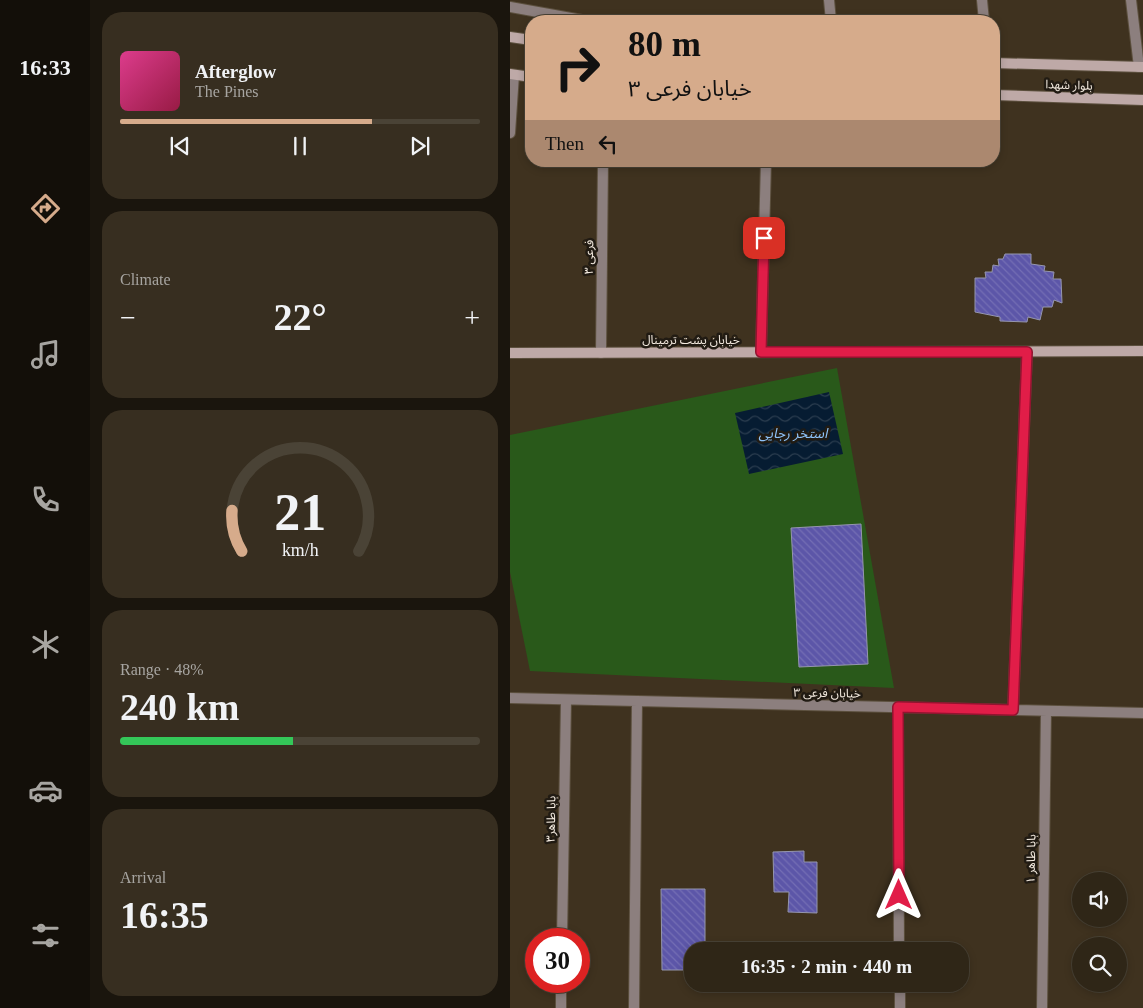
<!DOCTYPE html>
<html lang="en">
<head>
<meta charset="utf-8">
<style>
	:root { --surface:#2f2617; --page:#372e20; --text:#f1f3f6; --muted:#a7a5a1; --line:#4a4336; --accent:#d6ab8b }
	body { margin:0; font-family:"Times New Roman","Noto Sans Arabic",serif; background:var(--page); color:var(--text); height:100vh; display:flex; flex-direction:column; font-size:19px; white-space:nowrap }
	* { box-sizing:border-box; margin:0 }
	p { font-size:16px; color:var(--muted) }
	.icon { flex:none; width:28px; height:28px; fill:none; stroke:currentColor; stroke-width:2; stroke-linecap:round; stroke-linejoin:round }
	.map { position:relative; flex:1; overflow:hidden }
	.details { display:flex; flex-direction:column; gap:12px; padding:12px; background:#1a150d; width:420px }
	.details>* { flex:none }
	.hud { position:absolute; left:15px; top:15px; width:475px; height:152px; border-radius:20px; box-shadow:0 2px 8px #0003,0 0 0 1px var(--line); background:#d6ab8b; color:#111; overflow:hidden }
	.tools { position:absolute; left:562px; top:872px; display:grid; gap:10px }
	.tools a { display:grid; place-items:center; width:55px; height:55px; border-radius:50%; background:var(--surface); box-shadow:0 2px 8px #0003,0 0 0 1px var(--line); font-size:25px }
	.speed { position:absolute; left:15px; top:928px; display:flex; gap:10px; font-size:25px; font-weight:700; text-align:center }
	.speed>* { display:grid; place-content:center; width:65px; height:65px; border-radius:50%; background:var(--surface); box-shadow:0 2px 8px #0003,0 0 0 1px var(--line); line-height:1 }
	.speed .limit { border:8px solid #d22; background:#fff; color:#111 }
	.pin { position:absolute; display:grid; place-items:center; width:42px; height:42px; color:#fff; margin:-21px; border-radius:10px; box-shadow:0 2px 8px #0006 }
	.me { position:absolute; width:55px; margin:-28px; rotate:0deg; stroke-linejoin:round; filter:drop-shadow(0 0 4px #0008) }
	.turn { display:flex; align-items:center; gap:18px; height:105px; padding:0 20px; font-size:22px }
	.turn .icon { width:65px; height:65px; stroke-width:2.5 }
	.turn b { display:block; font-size:35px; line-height:42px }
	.then { display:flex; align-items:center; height:48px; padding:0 20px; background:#0003; gap:10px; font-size:19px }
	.big { font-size:38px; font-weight:700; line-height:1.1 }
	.details .card { flex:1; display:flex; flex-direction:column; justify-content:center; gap:8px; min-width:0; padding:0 18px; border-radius:20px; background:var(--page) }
	.details .dial { align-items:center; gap:0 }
	.dial svg { height:130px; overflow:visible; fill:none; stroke:var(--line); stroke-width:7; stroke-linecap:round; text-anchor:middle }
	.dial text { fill:var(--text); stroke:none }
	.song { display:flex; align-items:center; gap:15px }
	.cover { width:60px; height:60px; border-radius:8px; background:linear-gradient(135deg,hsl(330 70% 55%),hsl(340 70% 35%)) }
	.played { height:5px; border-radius:2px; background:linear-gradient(90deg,var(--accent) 70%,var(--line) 70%) }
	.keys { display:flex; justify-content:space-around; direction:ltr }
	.heat { display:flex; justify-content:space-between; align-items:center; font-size:28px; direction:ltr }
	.charge { height:8px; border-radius:4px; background:linear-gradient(90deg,#34c759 48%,var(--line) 0) }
	.trip { position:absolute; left:174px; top:942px; width:285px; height:50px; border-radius:20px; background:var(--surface); box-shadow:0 2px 8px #0003,0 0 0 1px var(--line); font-weight:700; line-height:50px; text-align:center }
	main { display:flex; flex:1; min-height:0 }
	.tab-bar { display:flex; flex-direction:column; width:90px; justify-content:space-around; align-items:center; background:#130f09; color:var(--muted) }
	.tab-bar .icon { width:35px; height:35px }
	.tab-bar .selected { color:var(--accent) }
	.tab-bar b { font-size:22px; color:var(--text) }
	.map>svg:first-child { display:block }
	.garden { fill:#29591a }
	.water { fill:url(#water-waves) }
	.building { fill:url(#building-back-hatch); stroke:#9596ae }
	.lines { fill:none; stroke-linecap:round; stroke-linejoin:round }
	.street-casing { stroke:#5c503e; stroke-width:12 }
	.secondary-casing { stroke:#5c503e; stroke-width:12 }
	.street { stroke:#8c7f7e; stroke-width:10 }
	.secondary { stroke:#bea9a7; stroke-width:10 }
	.route-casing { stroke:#92132f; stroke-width:12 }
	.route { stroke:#e11d48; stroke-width:9 }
	.labels { text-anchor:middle; stroke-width:5; stroke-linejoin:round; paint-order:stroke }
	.street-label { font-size:12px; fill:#f4ebe0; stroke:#211b13 }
	.water-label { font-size:14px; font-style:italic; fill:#8fc3f9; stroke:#211b13 }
</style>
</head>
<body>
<main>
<nav class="tab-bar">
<b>16:33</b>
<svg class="icon selected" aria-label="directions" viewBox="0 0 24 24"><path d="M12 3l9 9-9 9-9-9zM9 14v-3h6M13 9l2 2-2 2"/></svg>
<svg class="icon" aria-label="music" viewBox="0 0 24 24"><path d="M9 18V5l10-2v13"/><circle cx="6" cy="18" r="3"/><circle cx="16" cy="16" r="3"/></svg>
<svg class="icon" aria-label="phone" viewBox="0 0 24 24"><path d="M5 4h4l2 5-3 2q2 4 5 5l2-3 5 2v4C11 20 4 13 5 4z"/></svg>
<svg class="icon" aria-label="climate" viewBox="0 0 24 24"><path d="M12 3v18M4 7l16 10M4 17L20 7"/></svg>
<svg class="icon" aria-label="car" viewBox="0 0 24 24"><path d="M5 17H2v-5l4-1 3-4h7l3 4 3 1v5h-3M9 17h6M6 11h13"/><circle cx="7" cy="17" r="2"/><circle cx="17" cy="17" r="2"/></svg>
<svg class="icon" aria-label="filters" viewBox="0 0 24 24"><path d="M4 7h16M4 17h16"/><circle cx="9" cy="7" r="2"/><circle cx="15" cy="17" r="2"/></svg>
</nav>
<section class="details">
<div class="card">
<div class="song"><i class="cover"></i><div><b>Afterglow</b><p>The Pines</p></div></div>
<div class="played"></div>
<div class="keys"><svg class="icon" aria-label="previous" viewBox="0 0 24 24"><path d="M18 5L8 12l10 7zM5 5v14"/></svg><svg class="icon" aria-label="pause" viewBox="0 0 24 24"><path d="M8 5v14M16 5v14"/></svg><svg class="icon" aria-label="next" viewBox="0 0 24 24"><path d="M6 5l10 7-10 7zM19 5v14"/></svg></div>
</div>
<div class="card"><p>Climate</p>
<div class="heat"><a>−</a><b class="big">22°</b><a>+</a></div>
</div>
<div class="card dial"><svg viewBox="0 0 100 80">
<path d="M14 69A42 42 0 1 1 86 69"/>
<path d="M14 69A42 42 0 0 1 8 44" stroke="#d6ab8b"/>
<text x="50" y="56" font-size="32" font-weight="700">21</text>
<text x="50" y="72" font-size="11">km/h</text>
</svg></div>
<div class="card"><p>Range · 48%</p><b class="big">240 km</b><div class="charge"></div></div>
<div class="card"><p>Arrival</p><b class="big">16:35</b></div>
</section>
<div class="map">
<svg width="633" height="1008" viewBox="0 0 633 1008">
	<defs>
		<pattern id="water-waves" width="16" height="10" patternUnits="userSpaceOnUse" patternTransform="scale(1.25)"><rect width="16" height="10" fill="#061c32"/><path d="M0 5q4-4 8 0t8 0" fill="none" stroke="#2b3d4f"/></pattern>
		<pattern id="building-back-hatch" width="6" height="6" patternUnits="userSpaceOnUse" patternTransform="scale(1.25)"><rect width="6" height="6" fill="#5c56a8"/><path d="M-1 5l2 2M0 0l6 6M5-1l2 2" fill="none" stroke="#746eb4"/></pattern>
	</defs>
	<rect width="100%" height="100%" fill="#3f321f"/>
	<path class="garden" d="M327,368L384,688L20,671L0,572V435Z"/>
	<path class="water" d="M319,392L333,454L239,474L225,413Z"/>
	<path class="building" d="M495,254H521V264L535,266L534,271L544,272L543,279H551L552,303L544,300L542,307H533L530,320L518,317L517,322L490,321V317L465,312V278H476L475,272H482L483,265L489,266L488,259H493Z
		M351,524L358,664L289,667L281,528Z
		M294,851V862H307V913L278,912L279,892H264L263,852Z
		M151,889H195V951H182V970H152Z"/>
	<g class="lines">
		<defs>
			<path id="street" d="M319,0L321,21
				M472,0L474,21
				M621,0L629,67
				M0,7L72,20
				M0,133L4,75
				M251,352L256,161
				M91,353L93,161
				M0,698L633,713
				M388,707L389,951
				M503,710L517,352
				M52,939L56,700
				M390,984V1008
				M51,1008V981
				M124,1008L127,701
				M532,1008L536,711"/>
			<path id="secondary" d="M0,37L21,40
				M484,63L633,67
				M0,74L21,77
				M484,95L633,100
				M0,353L633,351"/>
		</defs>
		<use href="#street" class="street-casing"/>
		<use href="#secondary" class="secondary-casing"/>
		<use href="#street" class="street"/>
		<use href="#secondary" class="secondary"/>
	</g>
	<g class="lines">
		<defs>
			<path id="route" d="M254,238L251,352H517L503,710L388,707L389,895"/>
		</defs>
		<use href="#route" class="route-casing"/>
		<use href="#route" class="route"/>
	</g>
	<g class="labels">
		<g class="street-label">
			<text transform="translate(559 85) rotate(2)" y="4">بلوار شهدا</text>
			<text transform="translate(79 257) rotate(-89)" y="4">۳ فرعی</text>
			<text x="181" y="344">خیابان پشت ترمینال</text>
			<text transform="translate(317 693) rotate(1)" y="4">خیابان فرعی ۳</text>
			<text transform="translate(41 819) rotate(-89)" y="4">بابا طاهر۳</text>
			<text transform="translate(521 859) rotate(-89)" y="4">بابا طاهر ۱</text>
		</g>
		<g class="water-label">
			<text x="283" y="438">استخر رجایی</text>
		</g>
	</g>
</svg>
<div class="tools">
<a><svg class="icon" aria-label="sound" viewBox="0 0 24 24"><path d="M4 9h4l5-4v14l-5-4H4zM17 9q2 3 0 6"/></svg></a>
<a><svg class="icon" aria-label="search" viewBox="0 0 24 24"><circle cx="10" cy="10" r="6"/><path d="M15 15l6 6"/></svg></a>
</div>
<div class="speed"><div class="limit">30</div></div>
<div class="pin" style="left:254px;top:238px;background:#d93025"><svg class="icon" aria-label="arrive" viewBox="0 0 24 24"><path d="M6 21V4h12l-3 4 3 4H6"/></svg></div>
<svg class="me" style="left:389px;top:895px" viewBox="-20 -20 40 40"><path d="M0-17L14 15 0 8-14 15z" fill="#e11d48" stroke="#fff" stroke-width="4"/></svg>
<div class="trip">16:35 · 2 min · 440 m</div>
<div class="hud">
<div class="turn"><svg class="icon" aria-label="right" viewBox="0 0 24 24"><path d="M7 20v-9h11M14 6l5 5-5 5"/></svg><div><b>80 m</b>خیابان فرعی ۳</div></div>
<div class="then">Then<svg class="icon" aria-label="left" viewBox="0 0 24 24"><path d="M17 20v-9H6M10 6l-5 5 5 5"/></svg></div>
</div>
</div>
</main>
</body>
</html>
